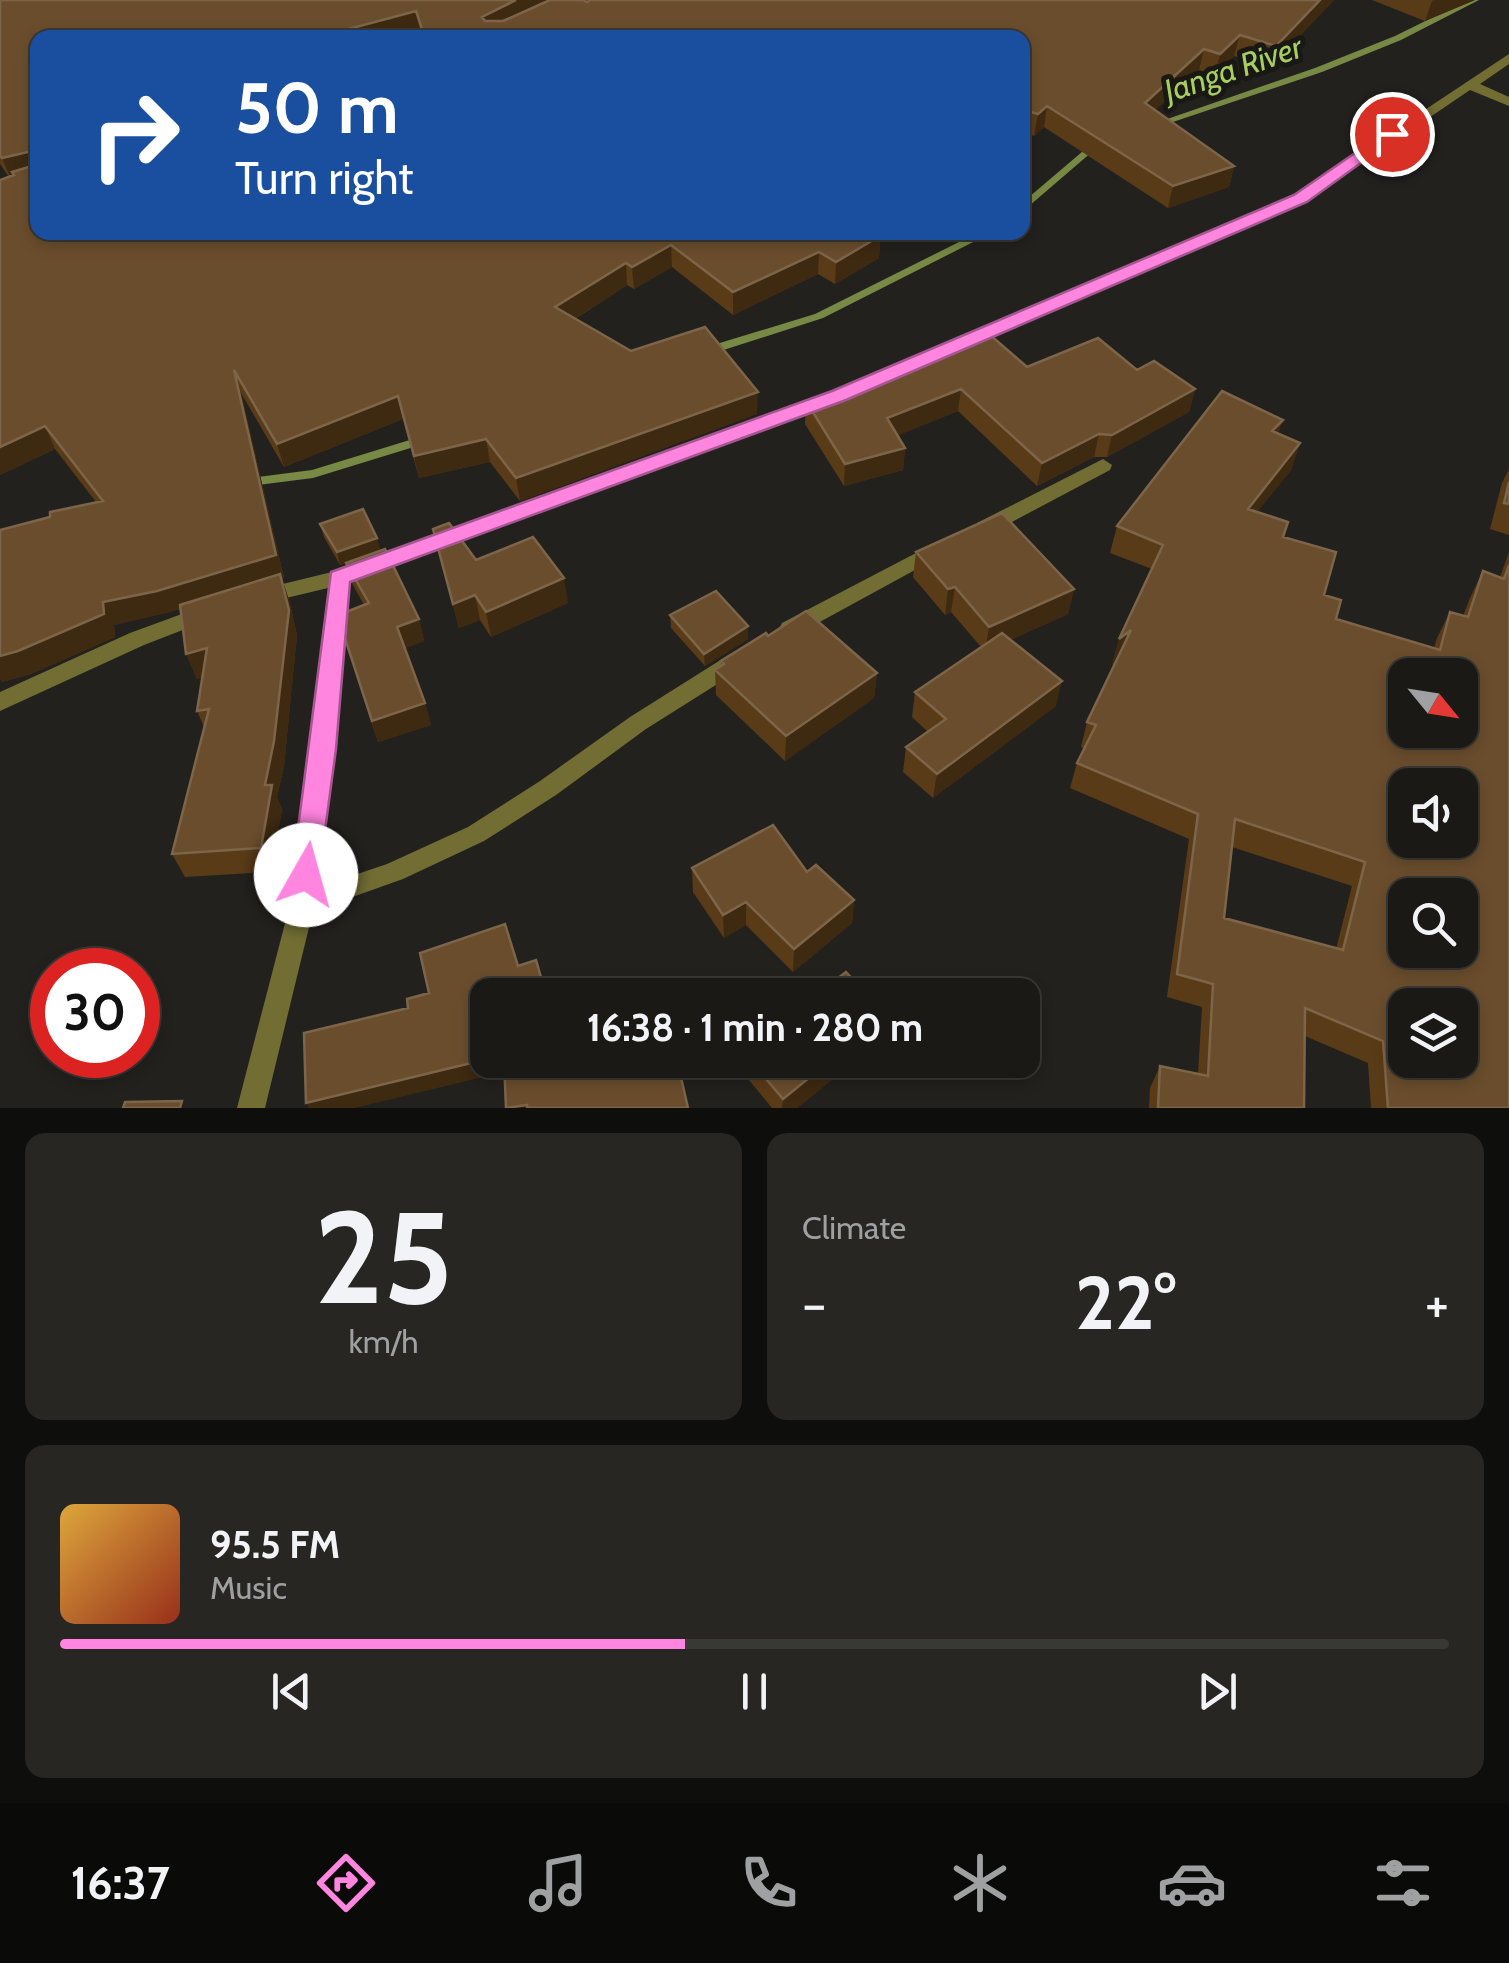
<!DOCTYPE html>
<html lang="en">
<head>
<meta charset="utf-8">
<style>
	:root { --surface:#1a1916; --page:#272623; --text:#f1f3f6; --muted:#9fa0a1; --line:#383835; --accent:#ff85df }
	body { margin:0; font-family:Cabin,sans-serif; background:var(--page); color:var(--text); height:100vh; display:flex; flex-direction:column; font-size:38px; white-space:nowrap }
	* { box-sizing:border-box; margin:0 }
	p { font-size:32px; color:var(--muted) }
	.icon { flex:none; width:55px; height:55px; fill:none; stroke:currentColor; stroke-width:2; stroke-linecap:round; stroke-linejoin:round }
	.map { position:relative; height:1108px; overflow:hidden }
	.side { display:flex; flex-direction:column; gap:25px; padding:25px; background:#0e0e0c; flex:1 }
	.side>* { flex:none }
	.banner { position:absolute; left:30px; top:30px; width:1000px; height:210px; border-radius:20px; box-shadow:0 5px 15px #0003,0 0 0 2px var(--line); background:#1a4fa0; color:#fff; overflow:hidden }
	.needle { width:65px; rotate:120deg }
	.tools { position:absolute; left:1388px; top:658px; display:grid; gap:20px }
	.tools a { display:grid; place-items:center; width:90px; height:90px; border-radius:20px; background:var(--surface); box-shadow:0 5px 15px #0003,0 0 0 2px var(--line); font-size:50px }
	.speed { position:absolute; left:30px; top:948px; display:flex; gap:20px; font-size:50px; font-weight:700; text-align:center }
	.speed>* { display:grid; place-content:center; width:130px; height:130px; border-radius:50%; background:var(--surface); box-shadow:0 5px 15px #0003,0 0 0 2px var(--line); line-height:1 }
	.speed .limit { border:15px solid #d22; background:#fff; color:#111 }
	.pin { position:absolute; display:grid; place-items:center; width:85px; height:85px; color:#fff; margin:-42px; border:5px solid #fff; border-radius:50%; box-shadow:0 2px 10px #0007 }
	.me { position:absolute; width:110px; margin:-55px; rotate:7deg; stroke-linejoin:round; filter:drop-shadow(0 0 8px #0008) }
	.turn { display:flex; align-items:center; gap:35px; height:210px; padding:0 40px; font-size:45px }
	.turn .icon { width:130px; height:130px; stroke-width:2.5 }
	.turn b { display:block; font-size:70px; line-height:85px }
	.big { font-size:75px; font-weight:800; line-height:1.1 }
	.side .tile { flex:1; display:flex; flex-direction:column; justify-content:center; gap:15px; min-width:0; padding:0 35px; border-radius:20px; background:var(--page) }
	.side .dial { align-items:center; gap:0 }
	.dial b { font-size:130px; line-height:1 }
	.song { display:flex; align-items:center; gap:30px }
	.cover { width:120px; height:120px; border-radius:15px; background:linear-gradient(135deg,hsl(40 70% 55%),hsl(10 70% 35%)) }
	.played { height:10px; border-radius:5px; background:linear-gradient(90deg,var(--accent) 45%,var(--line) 45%) }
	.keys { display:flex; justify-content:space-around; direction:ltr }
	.heat { display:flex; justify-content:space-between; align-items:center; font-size:55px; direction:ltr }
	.side .tiles { flex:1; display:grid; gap:25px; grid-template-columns:1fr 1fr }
	.tile:last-child { grid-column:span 2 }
	.trip { position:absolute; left:470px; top:978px; width:570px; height:100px; border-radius:20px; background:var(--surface); box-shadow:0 5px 15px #0003,0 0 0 2px var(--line); font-weight:800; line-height:100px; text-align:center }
	.menu { display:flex; height:160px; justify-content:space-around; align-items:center; background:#0a0a09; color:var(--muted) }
	.menu .icon { width:70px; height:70px }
	.menu .active { color:var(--accent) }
	.menu b { font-size:45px; color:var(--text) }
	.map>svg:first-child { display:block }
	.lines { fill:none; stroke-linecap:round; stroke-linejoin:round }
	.stream { fill:#778944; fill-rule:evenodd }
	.minor { fill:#726d33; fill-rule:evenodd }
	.wall { fill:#5a3b17; fill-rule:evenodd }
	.shaded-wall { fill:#3e2911 }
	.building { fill:#6a4d2d; stroke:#7d6549; stroke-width:2.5; fill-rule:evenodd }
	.route { fill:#ff85df; stroke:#a65691; stroke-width:2.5 }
	.labels { text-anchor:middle; stroke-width:10; stroke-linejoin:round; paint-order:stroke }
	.far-water-label { font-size:32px; font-style:italic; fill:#a7cf5f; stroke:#1a1814 }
</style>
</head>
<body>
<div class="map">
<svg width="1509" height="1108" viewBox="0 0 1509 1108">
	<rect width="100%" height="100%" fill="#23211e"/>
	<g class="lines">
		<path class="stream" d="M1468,0H1479L1401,40L1322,72L1158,127L1150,125L1315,68L1395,36Z
			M1096,140L1101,143L1100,145L1022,212V203Z
			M979,232H993L823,318L708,355L704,356L698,352L700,349L815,314Z
			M426,435L432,439L430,442L313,478L243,487L236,483L243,479L312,470Z"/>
		<path class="minor" d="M1509,54V64L1480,84L1509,97V106L1470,90L1305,202L1256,224L845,400L349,582L334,749L316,888L387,864L468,827L540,781L630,717L730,654H746L749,660L746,666L646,729L556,795L484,841L403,879L313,911L265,1108H237L290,904L312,749L328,588L261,604L254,601L251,596L254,591L336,571L833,392L1244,218L1295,196Z
			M1103,459L1112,465L1110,470L991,533L984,535L974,528L977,523Z
			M939,541L946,543L949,548L946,553L796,635H782L779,629L782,623Z
			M209,604L216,607L219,612L216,617L144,645L0,711V692L130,633Z"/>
	</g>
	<path class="wall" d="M0,0L587,2L591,0H1334L1271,66L1234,56L1215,75L1199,70L1155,110L1234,166L1229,187L1168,208L1044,127L1034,136L1028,133L1022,38H422L420,31L396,38H38V232L880,241L879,258L835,284L818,274L733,315L672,267L634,289L627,285L575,319L631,351L757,414L520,501L490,462L419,478L403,419L284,467L241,393L284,578L282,579L289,600L297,635L284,766L277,797L282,809L271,872L185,877L172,854L204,727L197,711L202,677L197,679L186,654L181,609L114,625L115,637L31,674L2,682L0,678V530L50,517L96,502L55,449L0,475V180L9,177L0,164Z
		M1372,0H1475L1425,21Z
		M1027,367L1137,370L1195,389L1189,412L1107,457H1094L1037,486L958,411L898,435L905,448L903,470L844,486L805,424L806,401Z
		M1279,434L1300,443L1291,470L1257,512L1283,537L1324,595L1336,619L1434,648L1437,638L1450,612L1463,616L1470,598L1483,571L1500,577L1509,552V1108H1371L1368,1063L1305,1036L1304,1108H1149L1150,1088L1160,1066L1198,1074L1202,1007L1167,997L1189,839L1070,788L1077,763L1084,749L1081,747L1087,722L1116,662L1112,665L1119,639L1152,569L1110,553L1117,526ZM1232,847L1352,886L1336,949L1224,918Z
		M1509,469V535L1490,529L1502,483Z
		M320,524L377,538L380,550L419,619L424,641L405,648L425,703L431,725L378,742L340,623L364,605L353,585L346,563L340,565L324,537Z
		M433,529L476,560L568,603L491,637L480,620L459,628Z
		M916,552L1074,589L1068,614L1010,640L1056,706L933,798L903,772L906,747L928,732L912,717L915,692L981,647L951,612L945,615L913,577Z
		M670,615L748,626V639L705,666L671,628Z
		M721,661L877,673L874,698L785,761L716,695L715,670L721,666Z
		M692,868L807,872L854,900L852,923L793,972L746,925L724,938L693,892Z
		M744,1060H856L797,1108H772L744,1074Z"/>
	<path class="shaded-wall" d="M516,0H549L484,37L482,17Z
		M1320,0H1334L1271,66L1276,46Z
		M1434,0H1475L1425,21L1432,1Z
		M416,11L420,31L396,38H315Z
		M1240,35L1234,56L1215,75L1220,54Z
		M1204,49L1199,70L1140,124L1145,103Z
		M1047,106L1044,127L1034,136L1038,114Z
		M1031,112L1028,133L1022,139V121Z
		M32,151L38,166L11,179L2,158Z
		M1234,166L1229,187L1168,208L1173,186Z
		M869,232H888L880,241L879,258L835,284L836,262Z
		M671,245L672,267L634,289L632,267Z
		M819,252L818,274L733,315V292Z
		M626,263L627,285L557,330L555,307Z
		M234,370L241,393L284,578L282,579L289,600L297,635L284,766L277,797L282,809L271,872L261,848L282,579L167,613L114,625L115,637L31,674L2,682L0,678V656Z
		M961,389L958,411L885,440L887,418Z
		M1195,389L1189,412L1107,457L1112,435Z
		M758,392L757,414L520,501L516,478Z
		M398,396L403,419L284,467L277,444Z
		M1283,420L1274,446L1272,431Z
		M45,426L55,449L0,475V447Z
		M1099,434L1094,457L1037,486L1042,463Z
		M486,439L490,462L419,478L414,456Z
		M1300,443L1291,470L1239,535L1248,509Z
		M905,448L903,470L844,486L845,464Z
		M377,538L381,551L340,565L337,552Z
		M564,578L568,603L491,637L486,612Z
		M955,587L951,612L945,615L948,589Z
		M1074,589L1068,614L985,652L989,627Z
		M475,595L480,620L459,628L453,604Z
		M419,619L424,641L403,649L397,627Z
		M748,626V639L705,666L704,654Z
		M1131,630L1124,656L1112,665L1119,639Z
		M207,648L217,673L197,679L186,654Z
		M877,673L874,698L785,761L786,736Z
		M1062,681L1056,706L933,798L937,774Z
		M425,703L431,725L378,742L372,721Z
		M854,900L852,923L793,972L794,949Z
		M746,902V925L724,938L723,915Z
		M488,1059L505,1060L508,1071L355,1108H309L306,1103Z
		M831,1060H856L797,1108H782L783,1099Z"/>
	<path class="building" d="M0,0H516L482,17L485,21H503L550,0H583L587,2L591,0H1320L1276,46L1240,35L1220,54L1204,49L1145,103L1234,166L1173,186L1047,106L1038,114L1031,112L1022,121V38H425L416,11L315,38H38V232H874L880,236L836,262L819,252L733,292L671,245L632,267L626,263L555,307L631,351L705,327L758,392L516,478L486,439L414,456L398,396L277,444L234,370L276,555L157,591L103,602L104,614L18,651L0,656V530L50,517V512L103,501L45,426L0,447V180L14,175L12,172L32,166V151L2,158L0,155Z
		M989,334L1027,367L1098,338L1137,370L1154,361L1195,389L1112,435L1099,434L1042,463L961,389L887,418L905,448L845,464L806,401L872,385Z
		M1222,391L1283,420L1272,431L1300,443L1248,509L1288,522L1283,537L1336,552L1324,595L1341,600L1336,619L1440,650L1450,612L1468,617L1483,571L1504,579L1509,565V1108H1388L1383,1041L1305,1008L1304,1108H1158L1160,1066L1208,1076L1213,984L1177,974L1198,814L1077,763L1096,725L1087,722L1131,630L1119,639L1163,545L1117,526ZM1405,675H1460V730H1405ZM1405,785H1460V840H1405ZM1235,819L1365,862L1343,950L1224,918ZM1405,895H1460V950H1405ZM1405,1005H1460V1060H1405Z
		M1509,482V504L1504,503Z
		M363,509L377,538L337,552L320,524Z
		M1002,513L1074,589L989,627L955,587L948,589L916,552Z
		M449,523L476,560L533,537L564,578L486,612L475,595L453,604L433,529Z
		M385,549L419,619L397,627L425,703L372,721L340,623L341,614L369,603L346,563Z
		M280,574L289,610L274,741L265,785H272L261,848L172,854L209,709L197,711L207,648L186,654L180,605Z
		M716,591L748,626L704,654L670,615Z
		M806,611L877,673L786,736L715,670L724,664L721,661L766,633L768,636Z
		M1002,633L1062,681L937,774L906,747L946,719L915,692Z
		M773,825L807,872L816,865L854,900L794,949L746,902L723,915L692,868Z
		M505,924L518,966L536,960L546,995H488V1059L306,1103L304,1033L408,1008L407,999L429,993L420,953Z
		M846,972L867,995H816Z
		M504,1060H597L599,1075L677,1060L688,1108H527V1105L506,1108Z
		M750,1060H831L783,1099Z
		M182,1101L180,1108H123L125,1102Z"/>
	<path class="route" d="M1387,131L1401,134L1307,202L846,400L350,582L336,749L319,875L315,884L306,887L296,884L292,875L331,572L832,391L1294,195Z"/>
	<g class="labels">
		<g class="far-water-label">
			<text transform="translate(1233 69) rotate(-19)" y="11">Janga River</text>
		</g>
	</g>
</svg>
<div class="tools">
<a><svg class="needle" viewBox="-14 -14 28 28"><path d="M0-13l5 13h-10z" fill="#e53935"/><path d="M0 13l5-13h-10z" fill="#9fa0a1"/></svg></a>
<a><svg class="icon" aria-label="sound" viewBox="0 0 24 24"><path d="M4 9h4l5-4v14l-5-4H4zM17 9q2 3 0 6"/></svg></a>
<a><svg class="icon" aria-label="search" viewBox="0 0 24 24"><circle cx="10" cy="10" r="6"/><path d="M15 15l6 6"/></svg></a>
<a><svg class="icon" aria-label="layers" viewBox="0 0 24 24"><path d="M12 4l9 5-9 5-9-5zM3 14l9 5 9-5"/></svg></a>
</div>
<div class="speed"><div class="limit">30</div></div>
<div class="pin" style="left:1392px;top:134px;background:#d93025"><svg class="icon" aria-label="arrive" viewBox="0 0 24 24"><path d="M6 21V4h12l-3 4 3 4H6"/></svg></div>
<svg class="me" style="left:306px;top:875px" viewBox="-20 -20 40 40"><circle r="19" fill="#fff"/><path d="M0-13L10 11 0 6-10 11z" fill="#ff85df"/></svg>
<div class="trip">16:38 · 1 min · 280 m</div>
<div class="banner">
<div class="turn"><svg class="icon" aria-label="right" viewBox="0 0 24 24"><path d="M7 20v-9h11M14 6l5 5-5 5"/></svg><div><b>50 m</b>Turn right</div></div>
</div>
</div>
<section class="side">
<div class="tiles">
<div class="tile dial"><b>25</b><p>km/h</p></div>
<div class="tile"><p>Climate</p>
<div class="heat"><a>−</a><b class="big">22°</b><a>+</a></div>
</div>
<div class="tile">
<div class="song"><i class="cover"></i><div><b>95.5 FM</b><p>Music</p></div></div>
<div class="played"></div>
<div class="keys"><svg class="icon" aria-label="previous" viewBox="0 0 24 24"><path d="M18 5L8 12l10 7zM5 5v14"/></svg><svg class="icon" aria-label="pause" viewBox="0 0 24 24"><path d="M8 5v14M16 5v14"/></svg><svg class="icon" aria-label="next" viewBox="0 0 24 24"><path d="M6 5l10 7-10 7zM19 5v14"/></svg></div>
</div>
</div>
</section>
<nav class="menu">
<b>16:37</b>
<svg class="icon active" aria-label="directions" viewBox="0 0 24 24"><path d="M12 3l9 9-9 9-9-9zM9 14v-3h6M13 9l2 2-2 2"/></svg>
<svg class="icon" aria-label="music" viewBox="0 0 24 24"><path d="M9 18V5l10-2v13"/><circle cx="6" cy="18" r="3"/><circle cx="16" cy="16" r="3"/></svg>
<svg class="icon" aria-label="phone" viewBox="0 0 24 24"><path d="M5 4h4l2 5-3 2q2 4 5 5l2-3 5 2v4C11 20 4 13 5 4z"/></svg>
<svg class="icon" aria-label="climate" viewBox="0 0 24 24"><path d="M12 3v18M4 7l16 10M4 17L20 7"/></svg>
<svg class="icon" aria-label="car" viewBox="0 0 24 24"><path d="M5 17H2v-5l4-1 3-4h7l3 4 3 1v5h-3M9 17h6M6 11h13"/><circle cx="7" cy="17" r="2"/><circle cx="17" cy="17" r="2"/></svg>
<svg class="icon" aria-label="filters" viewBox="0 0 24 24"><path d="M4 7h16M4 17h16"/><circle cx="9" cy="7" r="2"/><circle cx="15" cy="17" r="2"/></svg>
</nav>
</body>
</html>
